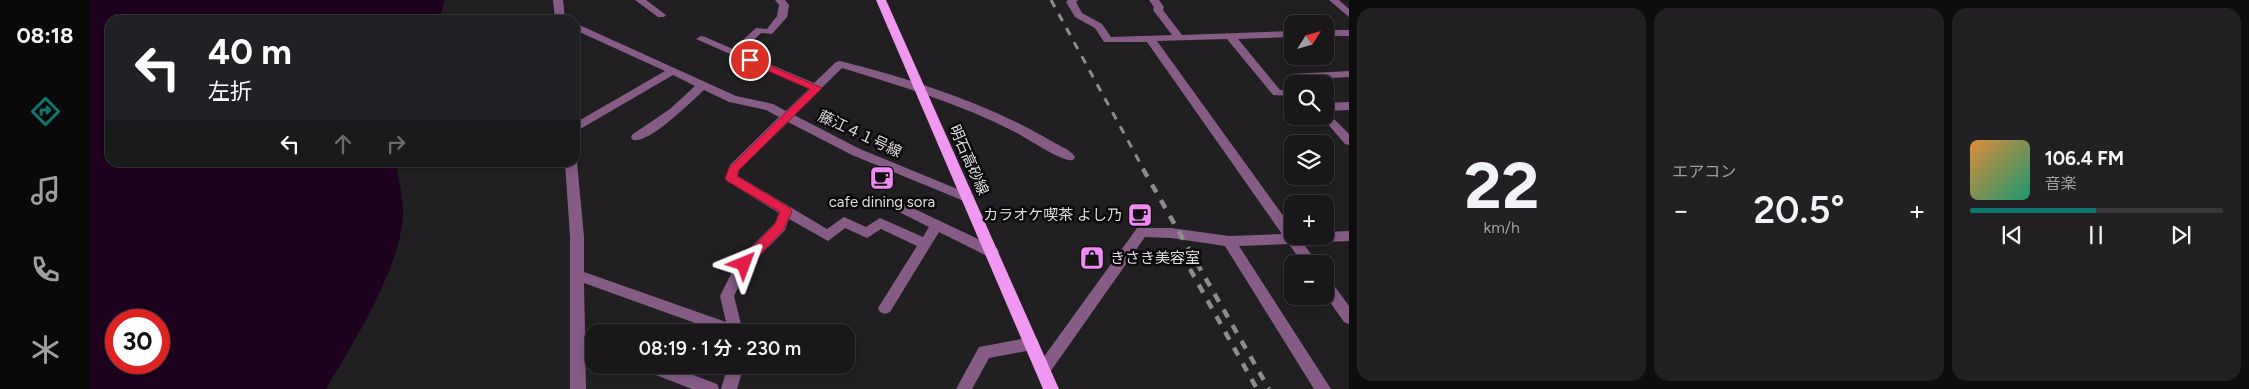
<!DOCTYPE html>
<html lang="ja">
<head>
<meta charset="utf-8">
<style>
	:root { --surface:#1a171a; --page:#232023; --text:#f1f3f6; --muted:#9f9fa2; --line:#383639; --accent:#0f766e }
	body { margin:0; font-family:Figtree,"Noto Sans JP",sans-serif; background:var(--page); color:var(--text); height:100vh; display:flex; flex-direction:column; font-size:19px; white-space:nowrap }
	* { box-sizing:border-box; margin:0 }
	p { font-size:16px; color:var(--muted) }
	.icon { flex:none; width:28px; height:28px; fill:none; stroke:currentColor; stroke-width:2; stroke-linecap:round; stroke-linejoin:round }
	.map { position:relative; flex:1; overflow:hidden }
	.sheet { display:flex; flex-direction:column; gap:8px; padding:8px; background:#0e0d0e; width:900px }
	.sheet>* { flex:none }
	.guide { position:absolute; left:15px; top:15px; width:475px; height:152px; border-radius:15px; box-shadow:0 2px 8px #0003,0 0 0 1px var(--line); background:#202124; color:#fff; overflow:hidden }
	.needle { width:32px; rotate:53deg }
	.tools { position:absolute; left:1194px; top:15px; display:grid; gap:10px }
	.tools a { display:grid; place-items:center; width:50px; height:50px; border-radius:10px; background:var(--surface); box-shadow:0 2px 8px #0003,0 0 0 1px var(--line); font-size:25px }
	.speed { position:absolute; left:15px; top:309px; display:flex; gap:10px; font-size:25px; font-weight:700; text-align:center }
	.speed>* { display:grid; place-content:center; width:65px; height:65px; border-radius:50%; background:var(--surface); box-shadow:0 2px 8px #0003,0 0 0 1px var(--line); line-height:1 }
	.speed .limit { border:8px solid #d22; background:#fff; color:#111 }
	.pin { position:absolute; display:grid; place-items:center; width:42px; height:42px; color:#fff; margin:-21px; border:2px solid #fff; border-radius:50%; box-shadow:0 1px 5px #0007 }
	.me { position:absolute; width:55px; margin:-28px; rotate:44deg; stroke-linejoin:round; filter:drop-shadow(0 0 4px #0008) }
	.turn { display:flex; align-items:center; gap:18px; height:105px; padding:0 20px; font-size:22px }
	.turn .icon { width:65px; height:65px; stroke-width:2.5 }
	.turn b { display:block; font-size:35px; line-height:42px }
	.lanes { display:flex; align-items:center; height:48px; padding:0 20px; background:#0003; justify-content:center; gap:25px; direction:ltr }
	.lanes .off { opacity:.35 }
	.big { font-size:38px; font-weight:600; line-height:1.1 }
	.sheet .card { flex:1; display:flex; flex-direction:column; justify-content:center; gap:8px; min-width:0; padding:0 18px; border-radius:15px; background:var(--page) }
	.sheet .dial { align-items:center; gap:0 }
	.dial b { font-size:65px; line-height:1 }
	.song { display:flex; align-items:center; gap:15px }
	.cover { width:60px; height:60px; border-radius:8px; background:linear-gradient(135deg,hsl(30 70% 55%),hsl(160 70% 35%)) }
	.played { height:5px; border-radius:2px; background:linear-gradient(90deg,var(--accent) 50%,var(--line) 50%) }
	.keys { display:flex; justify-content:space-around; direction:ltr }
	.heat { display:flex; justify-content:space-between; align-items:center; font-size:28px; direction:ltr }
	.sheet .tiles { flex:1; display:grid; gap:8px; grid-template-columns:repeat(3,1fr) }
	.trip { position:absolute; left:495px; top:324px; width:270px; height:50px; border-radius:15px; background:var(--surface); box-shadow:0 2px 8px #0003,0 0 0 1px var(--line); font-weight:600; line-height:50px; text-align:center }
	main { display:flex; flex:1; min-height:0 }
	.dock { display:flex; flex-direction:column; width:90px; justify-content:space-around; align-items:center; background:#0a090a; color:var(--muted) }
	.dock .icon { width:35px; height:35px }
	.dock .on { color:var(--accent) }
	.dock b { font-size:22px; color:var(--text) }
	.map>svg:first-child { display:block }
	.water { fill:#1e011f; fill-rule:evenodd }
	.lines { fill:none; stroke-linecap:round; stroke-linejoin:round }
	.minor { fill:#865c87; fill-rule:evenodd }
	.major { fill:#ef97f1; fill-rule:evenodd }
	.rail-far1 { stroke:#8e8b8e; stroke-width:3; stroke-dasharray:8 8; stroke-linecap:butt }
	.rail { stroke:#8e8b8e; stroke-width:4.5; stroke-dasharray:9 9; stroke-linecap:butt }
	.route { fill:#e11d48; stroke:#92132f }
	.labels { text-anchor:middle; stroke-width:5; stroke-linejoin:round; paint-order:stroke }
	.street-label { font-size:15px; fill:#dfdddf; stroke:#0b090b }
	.poi-label { font-size:15px; fill:#dfdddf; stroke:#0b090b }
</style>
</head>
<body>
<main>
<nav class="dock">
<b>08:18</b>
<svg class="icon on" aria-label="directions" viewBox="0 0 24 24"><path d="M12 3l9 9-9 9-9-9zM9 14v-3h6M13 9l2 2-2 2"/></svg>
<svg class="icon" aria-label="music" viewBox="0 0 24 24"><path d="M9 18V5l10-2v13"/><circle cx="6" cy="18" r="3"/><circle cx="16" cy="16" r="3"/></svg>
<svg class="icon" aria-label="phone" viewBox="0 0 24 24"><path d="M5 4h4l2 5-3 2q2 4 5 5l2-3 5 2v4C11 20 4 13 5 4z"/></svg>
<svg class="icon" aria-label="climate" viewBox="0 0 24 24"><path d="M12 3v18M4 7l16 10M4 17L20 7"/></svg>
</nav>
<div class="map">
<svg width="1259" height="389" viewBox="0 0 1259 389">
	<rect width="100%" height="100%" fill="#221f22"/>
	<path class="water" d="M0,0H354L350,20H20V162L306,163C308,177 312,193 313,208C315,262 263,343 236,389H0ZM26,320H69V362H26Z"/>
	<g class="lines">
		<path class="minor" d="M463,0H473L475,20H465Z
			M545,0H556L576,15L574,17H568Z
			M685,0H695L699,5L697,17L682,34L671,33L651,52L724,83L746,62L750,61C822,79 899,104 963,142C970,146 981,150 985,157L983,160C973,163 937,138 925,132C871,104 811,86 752,68L704,115L770,149L882,195L884,198L882,201H874L762,155L698,122L649,170L648,176L737,229L754,217L776,227L790,218L833,237L839,227L809,212L808,209L809,206L814,204L907,248L909,252L907,256L902,257L897,256L849,232L800,312L795,314L790,312L788,308L827,246L791,229L777,238L755,228L738,241L699,219L695,230L658,268L644,296L653,332H630L494,283L495,333L504,336V350L495,346L496,389H480V237L475,162H485V159L487,162L494,237V272L636,322L630,296L648,260L685,223L689,213L637,181L635,178L640,165L689,117L676,110L639,102L614,90C602,101 559,144 543,140L541,137L543,134L580,109L605,86L583,75L485,132V123L575,71L485,30V23L646,96L683,104L696,111L719,89L606,39L611,36L615,37L643,49L666,28L677,29L687,16L689,5Z
			M978,0H988L986,2L992,13L1012,24L1021,37L1082,35L1063,10L1064,7L1059,0H1069L1074,7L1073,10L1092,35L1202,31V37L1148,39L1190,90H1202V96L1183,95L1137,39L1067,41L1202,228V236H1235V232L1259,231V241L1213,243L1228,264H1213L1199,244L1149,246L1241,389H1224L1135,246L1081,238L1055,237L958,375L953,377L948,375L945,370L948,365L1047,228H1081L1139,236L1192,234L1057,42H1014L1005,28L985,17L976,2Z
			M1239,0H1249L1259,9V17Z
			M1235,30H1259V36H1235Z
			M1259,71V77L1202,80L1197,77L1202,74Z
			M1259,102V110L1236,111L1259,134V145L1255,144L1231,116H1235V103Z
			M1235,278L1240,280L1259,306V324L1254,322L1235,295Z
			M942,337L947,339L949,344L947,349L899,358L882,389H866L889,347Z
			M550,365H577L627,384L629,389H602L553,370Z
			M638,365H654L647,389H631Z"/>
		<path class="major" d="M786,0H796L969,389H953Z"/>
		<path class="rail-far1" d="M961,0L1054,170"/>
		<path class="rail" d="M1053,169L1179,389
			M1100,269L1167,389"/>
	</g>
	<path class="route" d="M660,57L732,88L649,170L647,176L700,208L702,211L694,229L658,268H649L647,264L649,261L685,224L690,212L637,181L635,178L639,168L720,89L657,62V58Z"/>
	<defs>
		<symbol id="cafe-square" viewBox="-11 -11 22 22"><rect x="-9" y="-9" width="18" height="18" rx="4" fill="#f18af4" stroke="#0b090b"/><path d="M-5.5-4.5H6V0H3Q3 3.5 0 3.5H-2.5Q-5.5 3.5-5.5 0ZM3-3.2v2h1.7v-2ZM-6 4.5H4V6H-6Z" fill="#111"/></symbol>
		<symbol id="shop-square" viewBox="-11 -11 22 22"><rect x="-9" y="-9" width="18" height="18" rx="4" fill="#f18af4" stroke="#0b090b"/><path d="M-5-2.5h2.3a2.7 3.5 0 0 1 5.4 0H5L5.5 6h-11ZM-1.5-2.5h3a1.5 2.3 0 0 0-3 0Z" fill="#111"/></symbol>
	</defs>
	<g fill-rule="evenodd">
		<use href="#cafe-square" x="778" y="164" width="28" height="28"/>
		<use href="#cafe-square" x="1036" y="201" width="28" height="28"/>
		<use href="#shop-square" x="988" y="244" width="28" height="28"/>
	</g>
	<g class="labels">
		<g class="street-label">
			<text transform="translate(770 134) rotate(25)" y="5">藤江４１号線</text>
			<text transform="translate(879 160) rotate(66)" y="5">明石高砂線</text>
		</g>
		<g class="poi-label">
			<text x="792" y="207">cafe dining sora</text>
			<text x="1032" y="220" text-anchor="end">カラオケ喫茶 よし乃</text>
			<text x="1020" y="263" text-anchor="start">きさき美容室</text>
		</g>
	</g>
</svg>
<div class="tools">
<a><svg class="needle" viewBox="-14 -14 28 28"><path d="M0-13l5 13h-10z" fill="#e53935"/><path d="M0 13l5-13h-10z" fill="#9f9fa2"/></svg></a>
<a><svg class="icon" aria-label="search" viewBox="0 0 24 24"><circle cx="10" cy="10" r="6"/><path d="M15 15l6 6"/></svg></a>
<a><svg class="icon" aria-label="layers" viewBox="0 0 24 24"><path d="M12 4l9 5-9 5-9-5zM3 14l9 5 9-5"/></svg></a>
<a>+</a>
<a>−</a>
</div>
<div class="speed"><div class="limit">30</div></div>
<div class="pin" style="left:660px;top:60px;background:#d93025"><svg class="icon" aria-label="arrive" viewBox="0 0 24 24"><path d="M6 21V4h12l-3 4 3 4H6"/></svg></div>
<svg class="me" style="left:654px;top:264px" viewBox="-20 -20 40 40"><path d="M0-17L14 15 0 8-14 15z" fill="#e11d48" stroke="#fff" stroke-width="4"/></svg>
<div class="trip">08:19 · 1 分 · 230 m</div>
<div class="guide">
<div class="turn"><svg class="icon" aria-label="left" viewBox="0 0 24 24"><path d="M17 20v-9H6M10 6l-5 5 5 5"/></svg><div><b>40 m</b>左折</div></div>
<div class="lanes"><svg class="icon" aria-label="left" viewBox="0 0 24 24"><path d="M17 20v-9H6M10 6l-5 5 5 5"/></svg><svg class="icon off" aria-label="ahead" viewBox="0 0 24 24"><path d="M12 20V5M6 11l6-6 6 6"/></svg><svg class="icon off" aria-label="right" viewBox="0 0 24 24"><path d="M7 20v-9h11M14 6l5 5-5 5"/></svg></div>
</div>
</div>
<section class="sheet">
<div class="tiles">
<div class="card dial"><b>22</b><p>km/h</p></div>
<div class="card"><p>エアコン</p>
<div class="heat"><a>−</a><b class="big">20.5°</b><a>+</a></div>
</div>
<div class="card">
<div class="song"><i class="cover"></i><div><b>106.4 FM</b><p>音楽</p></div></div>
<div class="played"></div>
<div class="keys"><svg class="icon" aria-label="previous" viewBox="0 0 24 24"><path d="M18 5L8 12l10 7zM5 5v14"/></svg><svg class="icon" aria-label="pause" viewBox="0 0 24 24"><path d="M8 5v14M16 5v14"/></svg><svg class="icon" aria-label="next" viewBox="0 0 24 24"><path d="M6 5l10 7-10 7zM19 5v14"/></svg></div>
</div>
</div>
</section>
</main>
</body>
</html>
